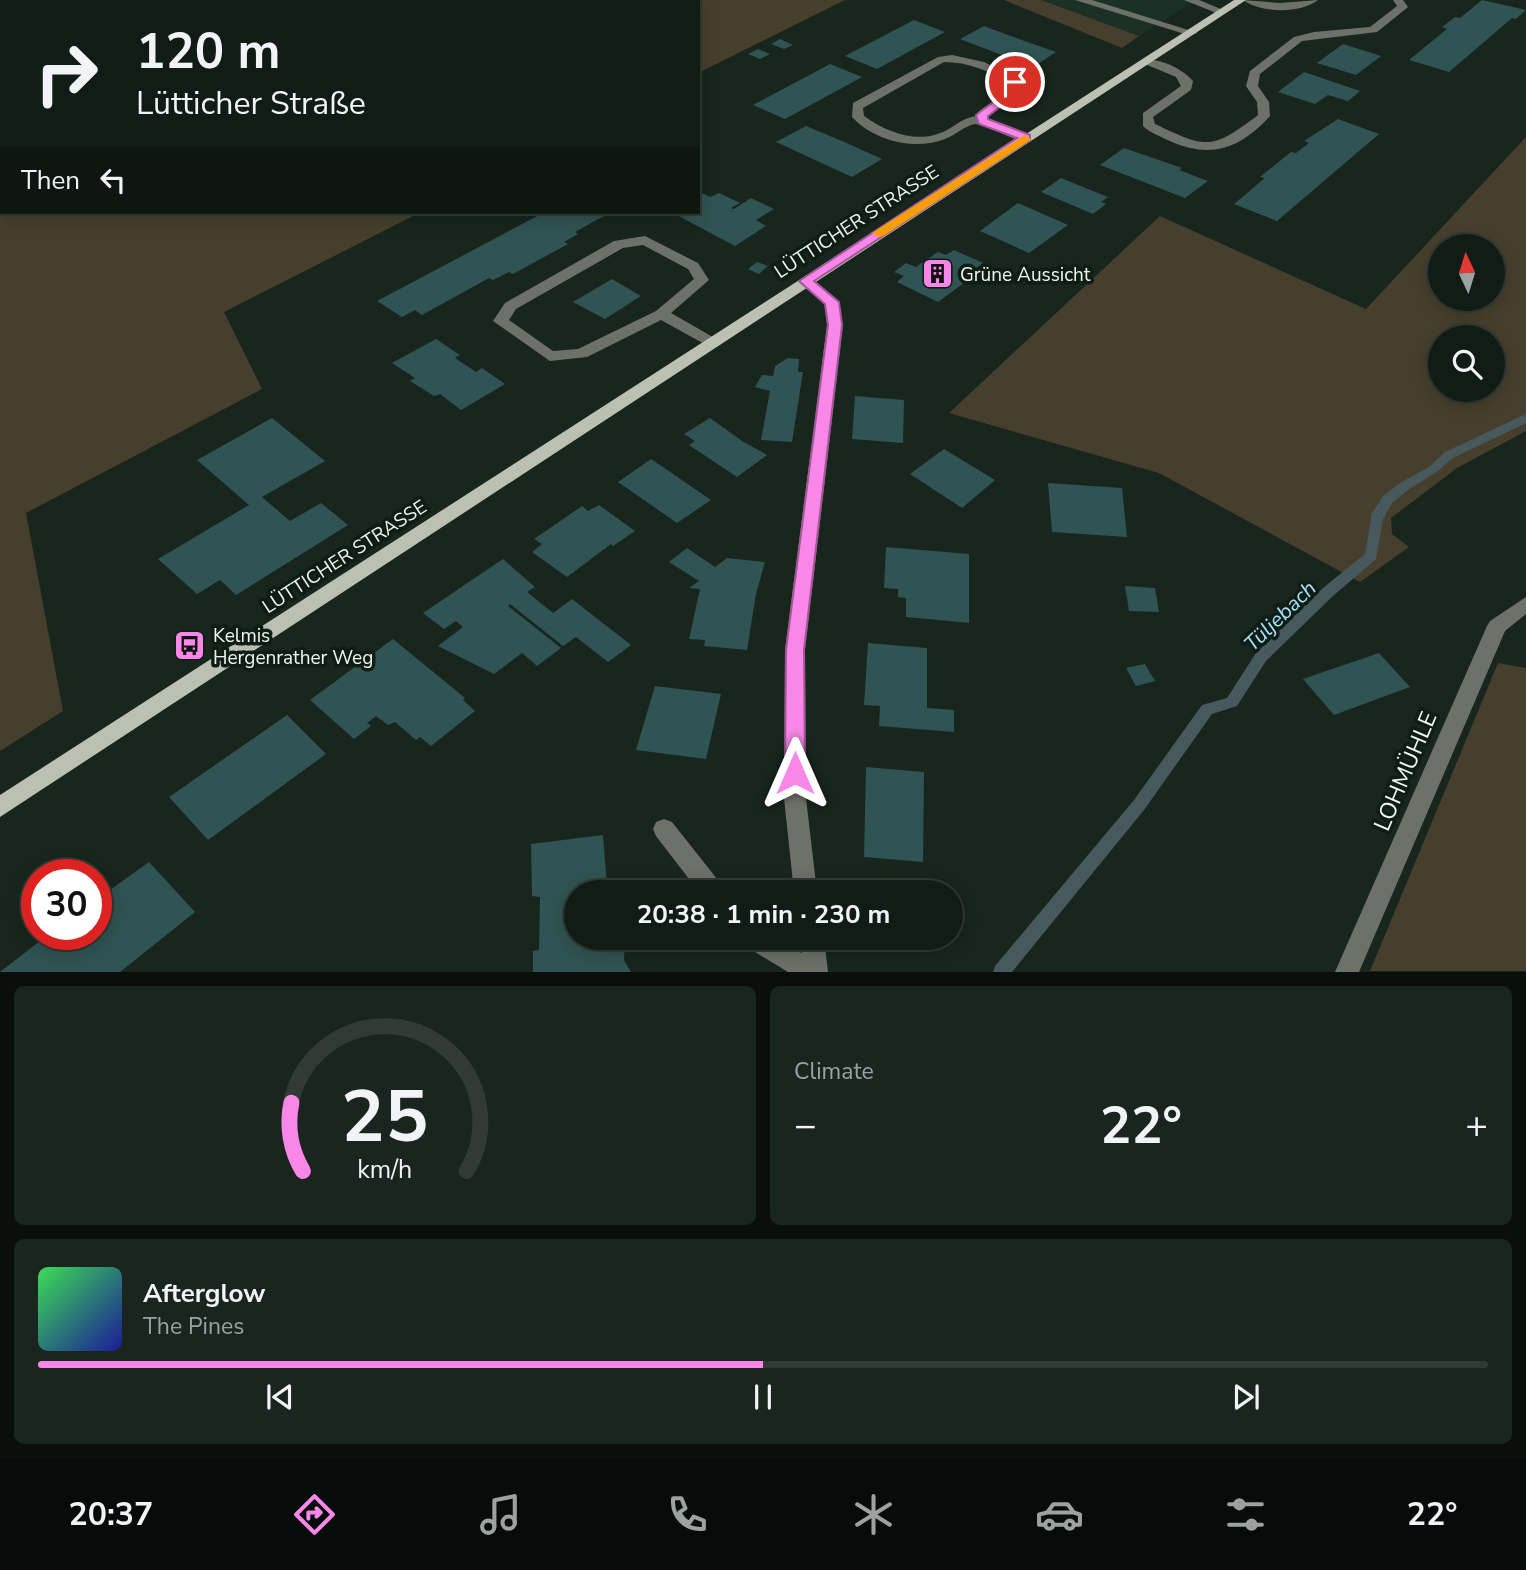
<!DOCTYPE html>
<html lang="en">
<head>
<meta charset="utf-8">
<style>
	:root { --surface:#121c16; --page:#1b251f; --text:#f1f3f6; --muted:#9ca1a1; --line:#313a35; --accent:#f987e9 }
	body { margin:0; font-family:"Nunito Sans",sans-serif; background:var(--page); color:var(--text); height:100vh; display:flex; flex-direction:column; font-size:26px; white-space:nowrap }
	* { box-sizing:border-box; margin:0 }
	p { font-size:23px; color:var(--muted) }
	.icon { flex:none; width:38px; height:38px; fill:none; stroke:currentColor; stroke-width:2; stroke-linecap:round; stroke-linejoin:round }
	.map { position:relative; height:972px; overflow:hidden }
	.sheet { display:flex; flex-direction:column; gap:14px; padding:14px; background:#0a0f0c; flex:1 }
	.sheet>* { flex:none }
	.top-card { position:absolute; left:0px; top:0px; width:700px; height:214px; box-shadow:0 4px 18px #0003,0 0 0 2px var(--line); background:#121c16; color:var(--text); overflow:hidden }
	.needle { width:46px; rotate:356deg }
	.buttons { position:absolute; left:1428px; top:234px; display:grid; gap:14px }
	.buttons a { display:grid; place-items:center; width:77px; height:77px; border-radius:50%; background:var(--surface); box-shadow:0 4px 18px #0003,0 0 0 2px var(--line); font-size:35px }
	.speed { position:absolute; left:21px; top:859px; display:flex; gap:14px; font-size:35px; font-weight:700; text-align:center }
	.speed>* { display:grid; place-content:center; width:91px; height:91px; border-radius:50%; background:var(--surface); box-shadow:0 4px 18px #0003,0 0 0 2px var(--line); line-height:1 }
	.speed .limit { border:10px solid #d22; background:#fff; color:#111 }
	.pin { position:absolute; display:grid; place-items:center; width:60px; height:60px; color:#fff; margin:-30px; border:4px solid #fff; border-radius:50%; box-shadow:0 2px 7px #0007 }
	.me { position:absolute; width:77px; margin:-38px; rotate:0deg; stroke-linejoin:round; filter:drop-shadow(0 0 5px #0008) }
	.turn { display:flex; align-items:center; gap:24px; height:147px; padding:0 21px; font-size:32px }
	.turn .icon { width:91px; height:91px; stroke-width:2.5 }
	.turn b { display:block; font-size:49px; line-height:60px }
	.then { display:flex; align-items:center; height:66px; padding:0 21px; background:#0003; gap:14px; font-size:26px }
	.big { font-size:52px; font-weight:700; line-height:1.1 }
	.sheet .tile { flex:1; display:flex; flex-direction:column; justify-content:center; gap:10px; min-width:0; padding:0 24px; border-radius:10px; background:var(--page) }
	.sheet .dial { align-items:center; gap:0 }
	.dial svg { height:182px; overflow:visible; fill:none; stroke:var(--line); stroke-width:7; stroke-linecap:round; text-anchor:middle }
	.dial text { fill:var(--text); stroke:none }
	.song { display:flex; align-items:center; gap:21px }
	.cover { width:84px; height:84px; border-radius:10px; background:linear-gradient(135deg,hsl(130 70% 55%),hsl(240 70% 35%)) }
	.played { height:7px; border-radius:4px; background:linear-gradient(90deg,var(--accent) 50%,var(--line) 50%) }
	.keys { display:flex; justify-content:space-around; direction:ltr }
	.heat { display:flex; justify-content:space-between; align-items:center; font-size:38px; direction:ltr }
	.sheet .tiles { flex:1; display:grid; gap:14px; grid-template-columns:1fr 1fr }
	.tile:last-child { grid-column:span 2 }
	.trip { position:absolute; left:564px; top:880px; width:399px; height:70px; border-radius:35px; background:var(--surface); box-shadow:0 4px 18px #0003,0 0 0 2px var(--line); font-weight:700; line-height:70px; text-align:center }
	.dock { display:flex; height:112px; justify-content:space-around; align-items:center; background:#070b09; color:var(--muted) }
	.dock .icon { width:49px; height:49px }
	.dock .current { color:var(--accent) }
	.dock b { font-size:32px; color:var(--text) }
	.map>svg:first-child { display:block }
	.built { fill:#1c3125 }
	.green { fill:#463f2d; fill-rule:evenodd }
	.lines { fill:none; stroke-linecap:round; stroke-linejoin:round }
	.stream { fill:#48595d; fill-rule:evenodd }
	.building { fill:#305453 }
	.lane { fill:#6e716a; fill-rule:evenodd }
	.street { fill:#6e716a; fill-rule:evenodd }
	.primary { fill:#bbc0b2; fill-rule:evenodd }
	.route { fill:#f987e9; stroke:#a25897; stroke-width:2 }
	.slow { fill:#f59e0b }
	.labels { text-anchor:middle; stroke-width:7; stroke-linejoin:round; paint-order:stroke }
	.street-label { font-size:19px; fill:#eef7f1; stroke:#0f1d15 }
	.poi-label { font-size:19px; fill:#eef7f1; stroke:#0f1d15; text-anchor:start }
	.water-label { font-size:21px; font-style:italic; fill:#a5e2fd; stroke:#0f1d15 }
	.near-street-label { font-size:23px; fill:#eef7f1; stroke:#0f1d15 }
</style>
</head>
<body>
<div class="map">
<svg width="1526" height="972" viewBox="0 0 1526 972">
	<rect width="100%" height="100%" fill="#18261e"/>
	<path class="built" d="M1041,0H1196L1139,36Z"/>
	<path class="green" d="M0,0H297L2,2V212H421L224,312L262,389L26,513L63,711L0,751Z
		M549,0H845L698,73V2Z
		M1004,0H1041L1139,36L1122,48Z
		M1526,137V431L1457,468L1391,518L1392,534L1409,547L1360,582L1159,473L949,413L1160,216L1366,309ZM1440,247H1493V299H1440ZM1440,338H1493V390H1440Z
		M1498,663L1526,668V971H1370Z"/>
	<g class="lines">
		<path class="stream" d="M1526,414V423L1453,458L1437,472L1409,489L1392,503L1383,519L1376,559L1333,596L1266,661L1237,706L1212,714L1144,810L1012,972H993L995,966L1134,800L1202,705L1227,698L1256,653L1323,588L1365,554L1372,513L1383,496L1400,483L1429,467L1445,452Z"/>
	</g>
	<path class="building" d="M1482,0L1526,10L1516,19L1512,18L1449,72L1409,60L1447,29L1442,27L1455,17L1460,18Z
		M914,20L945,32L877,69L845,56Z
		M984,26L1019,39L1056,52L1033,67L960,39Z
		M780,39L793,45L784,49L771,44Z
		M1343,44L1381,56L1356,75L1317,63Z
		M758,49L770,54L760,59L748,54Z
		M830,64L862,77L785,119L753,105Z
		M1304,72L1360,91L1348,101L1328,95L1315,104L1278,92Z
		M1338,119L1379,134L1277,221L1234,204L1265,178L1260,177L1291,152L1296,153L1309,143L1304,141Z
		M806,126L842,141L882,159L852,177L776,142Z
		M1124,148L1182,168L1179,170L1208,181L1185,198L1100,165Z
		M1061,178L1108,197L1101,202L1106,204L1093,214L1041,192Z
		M698,191L710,197L719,193L740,203L731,208L734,209L751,198L774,209L756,220L766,226L735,246L671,212H698Z
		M1018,203L1068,225L1029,253L980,231Z
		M545,212H611L575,232L578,234L564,242L568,244L513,274L509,272L493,280L489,278L422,315L415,310L402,317L377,301Z
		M954,250L983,263L975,269L980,271L938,302L897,282L904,276L894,272L906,263L916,267L938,252L946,255Z
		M757,262L768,266L759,274L748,269Z
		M612,279L641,296L605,319L573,302Z
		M436,339L460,355L455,358L476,372L482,368L505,384L461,410L440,394L434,396L410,381L415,378L392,363Z
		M788,358L799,359L798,372H803L792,442L761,440L770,391L755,387L762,375L773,376L775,366Z
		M855,396L904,400L903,443L852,439Z
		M272,418L325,461L262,497L290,521L321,503L348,525L236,595L220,580L197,594L158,559L249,505L197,460Z
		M710,418L742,441L767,455L737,477L689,445L695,441L684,434Z
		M944,449L995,480L962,508L910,474Z
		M651,459L711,500L677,523L618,482Z
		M1048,483L1122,488L1127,537L1052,532Z
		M599,505L635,531L613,546L611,544L567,577L532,552L542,544L534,539L582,506L588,511Z
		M886,547L969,554V623L906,617V598L898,597V589L884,588Z
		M687,548L715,567L727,558L765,562L756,594L747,650L704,646L705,640L689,639L700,589L689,588L699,581L669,562Z
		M503,559L535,587L527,592L553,613L572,599L631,645L608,662L576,637L563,646L510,604L508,606L561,648L537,666L522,653L494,674L438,646L463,627L456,621L444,629L423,613Z
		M1125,586L1155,588L1159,612L1129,611Z
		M393,639L465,698L463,700L475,711L431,746L420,737L416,740L395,722L388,725L376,716L367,723L371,726L354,739L310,700Z
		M868,643L927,648V708L954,710V732L879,726L880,706L864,705Z
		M1379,653L1410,687L1334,715L1303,679Z
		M1145,664L1155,681L1136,686L1126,668Z
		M655,686L721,694L706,759L636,750Z
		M287,715L326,754L208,840L169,797Z
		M866,767L924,772L923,862L864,857Z
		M603,835L607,886L616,885V892H576V938H625L624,960L631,972H533V951L539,950L540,897L532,896L531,844Z
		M149,862L195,912L120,972H0L49,934H96V900Z"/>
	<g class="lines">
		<path class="lane" d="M1075,0H1092L1198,33L1188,35Z
			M1184,0H1199L1228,12L1219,14Z
			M664,819L672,822L721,884L724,892H699L656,836L653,829L656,822Z
			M741,938H775L821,964L824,972H788L745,946Z"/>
		<path class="street" d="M1243,0L1280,3L1318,0C1300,14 1261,13 1243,0Z
			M1393,0H1403L1408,7L1377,32L1302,41L1260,74L1258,86L1269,102L1270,116C1241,148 1212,159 1172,142C1162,137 1150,133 1143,126V113L1181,86L1176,77L1145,64V60C1160,58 1183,69 1193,81L1191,90L1153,117L1155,124C1207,149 1212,150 1258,115L1257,102L1246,86L1250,71L1294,37L1314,32L1370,27L1397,6Z
			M952,55L984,62L1019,79L1017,96L988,116L989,119L1030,135V141C1012,143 994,125 975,124C964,126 956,135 945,139C915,151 874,141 852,117L853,103L938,57ZM944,62C968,62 989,71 1009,83L1007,91L978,112L976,116C963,118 958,124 947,130C919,145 888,133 864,116L863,108Z
			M645,236L698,263L709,280L671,313L718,340L721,343L718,346H708L661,320L587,357L550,361L493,321L505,303L614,241ZM643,245L688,269L694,279L656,311L578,349L553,351L509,320L516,309L623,248Z
			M806,276L837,299L843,325L805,650L806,798L817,892H794L784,798L785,650L827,325L825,303L799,280Z
			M1526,597V614L1505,631L1359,972H1335L1487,626L1490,621Z
			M800,938H824L828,972H804Z"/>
		<path class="primary" d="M1234,0H1246L0,817V795Z"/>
	</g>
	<path class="route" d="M1011,80L1020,82L1019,93L988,116V119L1030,135V140L814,281L839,302L842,325L804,650L805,773L802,779L795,781L788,779L785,773L786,650L828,325L825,304L799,281L1017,138L979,124L976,115L1008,91Z"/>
	<path class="slow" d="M1025,135L1031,139L1029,141L883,236L879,237L872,233Z"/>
	<defs>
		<symbol id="building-square" viewBox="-11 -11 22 22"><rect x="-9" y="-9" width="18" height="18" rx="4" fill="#f987e9" stroke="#0f1d15"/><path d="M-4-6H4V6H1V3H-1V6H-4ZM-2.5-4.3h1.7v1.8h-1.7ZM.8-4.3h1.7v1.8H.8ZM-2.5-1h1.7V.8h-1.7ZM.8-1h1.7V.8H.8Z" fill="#111"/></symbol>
		<symbol id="bus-square" viewBox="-11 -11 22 22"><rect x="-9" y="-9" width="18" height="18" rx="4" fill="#f987e9" stroke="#0f1d15"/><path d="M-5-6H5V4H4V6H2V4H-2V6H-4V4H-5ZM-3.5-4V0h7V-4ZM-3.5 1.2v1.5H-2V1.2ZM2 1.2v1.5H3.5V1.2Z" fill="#111"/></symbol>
	</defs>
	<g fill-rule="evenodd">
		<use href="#building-square" x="920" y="256" width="35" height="35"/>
		<use href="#bus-square" x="172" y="628" width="35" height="35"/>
	</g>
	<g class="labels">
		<g class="street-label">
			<text transform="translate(856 221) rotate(-33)" y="7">LÜTTICHER STRASSE</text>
			<text transform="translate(344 556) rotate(-33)" y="7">LÜTTICHER STRASSE</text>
		</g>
		<g class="poi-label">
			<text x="960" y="281">Grüne Aussicht</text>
			<text x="213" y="642">Kelmis<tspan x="213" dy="22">Hergenrather Weg</tspan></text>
		</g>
		<g class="water-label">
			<text transform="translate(1280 616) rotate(-44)" y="7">Tüljebach</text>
		</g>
		<g class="near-street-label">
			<text transform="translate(1405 771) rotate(-67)" y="8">LOHMÜHLE</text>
		</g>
	</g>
</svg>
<div class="buttons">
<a><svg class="needle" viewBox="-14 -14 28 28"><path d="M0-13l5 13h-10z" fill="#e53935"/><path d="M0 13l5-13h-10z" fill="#9ca1a1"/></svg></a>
<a><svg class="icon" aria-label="search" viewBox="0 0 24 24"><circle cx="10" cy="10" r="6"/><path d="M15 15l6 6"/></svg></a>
</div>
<div class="speed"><div class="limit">30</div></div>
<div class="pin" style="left:1015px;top:82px;background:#d93025"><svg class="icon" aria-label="arrive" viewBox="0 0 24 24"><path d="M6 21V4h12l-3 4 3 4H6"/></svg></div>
<svg class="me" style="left:795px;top:773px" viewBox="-20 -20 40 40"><path d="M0-17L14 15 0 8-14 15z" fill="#f987e9" stroke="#fff" stroke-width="4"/></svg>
<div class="trip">20:38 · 1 min · 230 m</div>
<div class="top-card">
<div class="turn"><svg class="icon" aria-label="right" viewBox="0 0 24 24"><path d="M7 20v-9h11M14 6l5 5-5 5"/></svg><div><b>120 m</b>Lütticher Straße</div></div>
<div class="then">Then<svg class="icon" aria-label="left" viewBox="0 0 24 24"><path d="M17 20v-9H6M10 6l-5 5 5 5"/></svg></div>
</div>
</div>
<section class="sheet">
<div class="tiles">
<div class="tile dial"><svg viewBox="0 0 100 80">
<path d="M14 69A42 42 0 1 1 86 69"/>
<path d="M14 69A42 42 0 0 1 9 39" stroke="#f987e9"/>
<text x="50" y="56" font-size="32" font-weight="700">25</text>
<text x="50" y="72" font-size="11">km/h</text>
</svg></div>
<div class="tile"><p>Climate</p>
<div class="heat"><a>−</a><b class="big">22°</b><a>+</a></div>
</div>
<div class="tile">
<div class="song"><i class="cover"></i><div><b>Afterglow</b><p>The Pines</p></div></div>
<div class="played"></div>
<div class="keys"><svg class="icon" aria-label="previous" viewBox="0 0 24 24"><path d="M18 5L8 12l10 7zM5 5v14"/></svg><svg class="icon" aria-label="pause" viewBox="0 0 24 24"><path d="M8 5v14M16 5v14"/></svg><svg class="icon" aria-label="next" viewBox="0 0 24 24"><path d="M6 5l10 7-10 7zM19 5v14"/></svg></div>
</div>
</div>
</section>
<nav class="dock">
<b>20:37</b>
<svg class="icon current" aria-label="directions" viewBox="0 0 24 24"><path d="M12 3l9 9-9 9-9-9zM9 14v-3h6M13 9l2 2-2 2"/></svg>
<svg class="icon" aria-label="music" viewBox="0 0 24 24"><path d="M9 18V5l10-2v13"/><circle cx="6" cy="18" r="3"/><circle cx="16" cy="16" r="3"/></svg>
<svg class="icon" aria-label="phone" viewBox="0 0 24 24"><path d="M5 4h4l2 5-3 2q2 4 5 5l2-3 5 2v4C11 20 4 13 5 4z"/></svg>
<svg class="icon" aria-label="climate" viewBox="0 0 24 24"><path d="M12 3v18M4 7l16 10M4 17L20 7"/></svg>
<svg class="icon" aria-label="car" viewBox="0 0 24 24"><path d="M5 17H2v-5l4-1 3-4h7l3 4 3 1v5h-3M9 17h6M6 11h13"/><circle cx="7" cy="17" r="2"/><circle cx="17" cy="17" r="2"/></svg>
<svg class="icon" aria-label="filters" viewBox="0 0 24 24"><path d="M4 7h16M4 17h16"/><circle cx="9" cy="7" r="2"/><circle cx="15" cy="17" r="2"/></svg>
<b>22°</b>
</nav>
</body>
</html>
